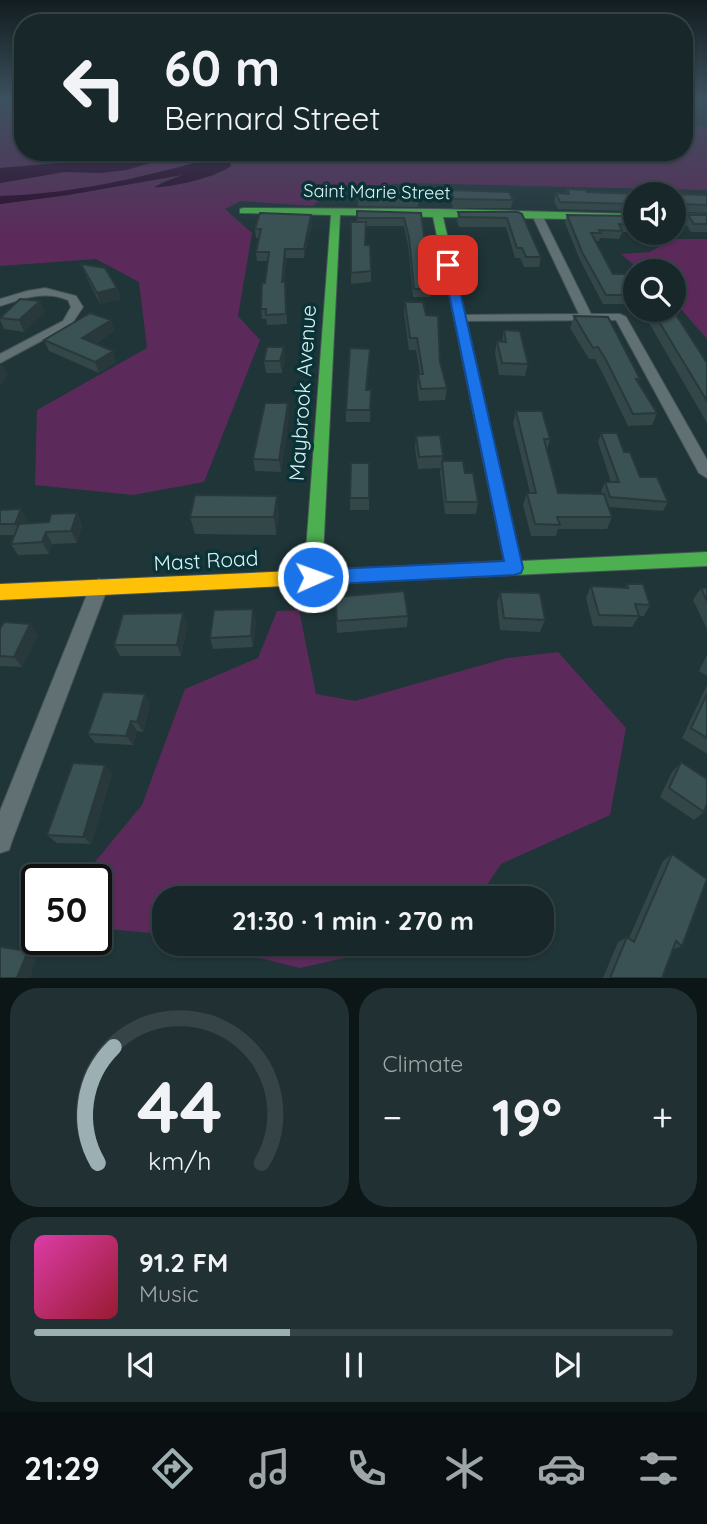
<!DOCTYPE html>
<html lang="en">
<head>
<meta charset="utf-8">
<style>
	:root { --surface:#18282a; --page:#213032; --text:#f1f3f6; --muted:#9fa6a8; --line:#364447; --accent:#9cb0b3 }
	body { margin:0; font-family:Quicksand,sans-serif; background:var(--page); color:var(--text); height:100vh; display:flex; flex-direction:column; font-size:26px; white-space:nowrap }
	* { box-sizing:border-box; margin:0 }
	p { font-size:23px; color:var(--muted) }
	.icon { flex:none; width:38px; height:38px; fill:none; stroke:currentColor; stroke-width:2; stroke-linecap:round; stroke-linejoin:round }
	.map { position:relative; height:978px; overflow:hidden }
	.sheet { display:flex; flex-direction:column; gap:10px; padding:10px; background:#0d1617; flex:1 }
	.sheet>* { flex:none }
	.top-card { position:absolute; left:14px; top:14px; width:679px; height:147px; border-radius:28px; box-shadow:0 2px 5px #0004,0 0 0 2px var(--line); background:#18282a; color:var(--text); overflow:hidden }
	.buttons { position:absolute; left:623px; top:182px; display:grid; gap:14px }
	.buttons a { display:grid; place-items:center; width:63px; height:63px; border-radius:50%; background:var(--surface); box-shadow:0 2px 5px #0004,0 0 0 2px var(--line); font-size:35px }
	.speed { position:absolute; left:21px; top:864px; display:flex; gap:14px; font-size:35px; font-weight:700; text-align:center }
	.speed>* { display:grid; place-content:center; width:91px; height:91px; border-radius:50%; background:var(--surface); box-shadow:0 2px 5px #0004,0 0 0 2px var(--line); line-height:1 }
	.speed .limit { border:4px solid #111; border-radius:10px; background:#fff; color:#111 }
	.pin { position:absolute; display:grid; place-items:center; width:60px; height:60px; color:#fff; margin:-30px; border-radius:14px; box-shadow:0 4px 10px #0006 }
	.me { position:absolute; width:77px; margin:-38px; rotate:88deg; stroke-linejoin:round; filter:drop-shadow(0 0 5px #0008) }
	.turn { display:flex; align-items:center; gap:24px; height:147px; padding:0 35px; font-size:32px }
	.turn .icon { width:91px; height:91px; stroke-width:2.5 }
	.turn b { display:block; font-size:49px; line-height:60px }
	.big { font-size:52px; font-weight:800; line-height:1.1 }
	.sheet .tile { flex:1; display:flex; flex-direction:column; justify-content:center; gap:10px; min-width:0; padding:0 24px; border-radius:28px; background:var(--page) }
	.sheet .dial { align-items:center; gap:0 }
	.dial svg { height:182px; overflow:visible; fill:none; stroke:var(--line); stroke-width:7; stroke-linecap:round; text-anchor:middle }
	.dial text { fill:var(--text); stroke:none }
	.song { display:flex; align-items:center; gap:21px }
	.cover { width:84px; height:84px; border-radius:10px; background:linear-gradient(135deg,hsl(320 70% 55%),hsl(350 70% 35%)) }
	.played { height:7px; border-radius:4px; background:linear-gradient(90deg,var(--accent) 40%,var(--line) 40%) }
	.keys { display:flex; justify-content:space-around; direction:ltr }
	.heat { display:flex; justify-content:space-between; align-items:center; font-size:38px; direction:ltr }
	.sheet .tiles { flex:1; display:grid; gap:10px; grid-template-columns:1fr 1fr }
	.tile:last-child { grid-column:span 2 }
	.trip { position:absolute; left:152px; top:886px; width:402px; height:70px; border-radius:28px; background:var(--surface); box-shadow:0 2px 5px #0004,0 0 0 2px var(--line); font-weight:800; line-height:70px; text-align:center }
	.tab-bar { display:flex; height:112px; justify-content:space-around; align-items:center; background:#0a1011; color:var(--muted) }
	.tab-bar .icon { width:49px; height:49px }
	.tab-bar .selected { color:var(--accent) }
	.tab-bar b { font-size:32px; color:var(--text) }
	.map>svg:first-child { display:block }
	.green { fill:#5c2a5a }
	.water { fill:#2f072e }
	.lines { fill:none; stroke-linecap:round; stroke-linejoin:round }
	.street-casing { stroke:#435355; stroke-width:2 }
	.fast-casing { stroke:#435355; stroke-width:2 }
	.slow-casing { stroke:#435355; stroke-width:2 }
	.street { fill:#617072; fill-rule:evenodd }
	.fast { fill:#4caf50; fill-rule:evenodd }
	.slow { fill:#ffc107; fill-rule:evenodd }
	.wall { fill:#334748 }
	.shaded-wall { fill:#29393b }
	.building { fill:#3b5254; stroke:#29393b; stroke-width:2 }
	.route { fill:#1a73e8; stroke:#114b97; stroke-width:2 }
	.labels { text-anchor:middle; stroke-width:7; stroke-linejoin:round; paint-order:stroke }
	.far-street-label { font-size:18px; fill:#def3f5; stroke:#0a3337 }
	.street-label { font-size:21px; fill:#def3f5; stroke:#0a3337 }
</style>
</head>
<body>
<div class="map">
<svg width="707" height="978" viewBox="0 0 707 978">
	<rect width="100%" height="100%" fill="#203538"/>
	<path class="green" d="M0,102L23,108V152H140L120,158L0,168Z
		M707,125V190L404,183L329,191L313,206L241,201L225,209L252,233L238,316L260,340L204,482L133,495L35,485L37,410L147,348L139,282L96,259L0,266V204L68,195L182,175L162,182L155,188L215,175L230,162L262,152H684V127Z
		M215,152H233C158,174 78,194 0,196V183C30,176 62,168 93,173Z
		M672,239H707V339L674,301V271H641L621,254L650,252Z
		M299,610L316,694L355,701L507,658L558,652L626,728L610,815L501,864L478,898H164V934L96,928V880H80L142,805L185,689L258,658L277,611Z
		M201,943H448L446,946L384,949L300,968Z"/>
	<path class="water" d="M140,152H215L159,160L127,170L101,173L65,172L0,183V168L120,158Z
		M233,152H262L230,162L231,166C217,177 170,188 154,187L182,175L68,195L0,204V196C78,194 158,174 233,152Z"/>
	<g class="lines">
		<defs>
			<path id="street" d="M537,212L542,215L591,314H620L626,317L707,460V478L699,473L616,320L460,321L454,318L460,315L579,314L532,215Z
				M674,214L707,215V221L674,220Z
				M45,288L76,296L83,307L71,325L0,363V354L63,321L71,307L68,300C43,290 23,299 0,306V299L27,291Z
				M99,579L105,582L108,587L12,841L9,850L0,853V811L90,587L93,582Z"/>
			<path id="fast" d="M243,208L437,209L635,214V220L443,217L521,561L707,552V566L408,580L402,578L399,573L402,568L408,566L504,561L433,217L340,215L322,577L319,582L313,584L307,582L304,577L331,215L240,213V209Z"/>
			<path id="slow" d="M408,566L414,568L417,573L414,578L408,580L0,600V584Z"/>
		</defs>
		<use href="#street" class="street-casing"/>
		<use href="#fast" class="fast-casing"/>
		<use href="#slow" class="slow-casing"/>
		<use href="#street" class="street"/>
		<use href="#fast" class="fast"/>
		<use href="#slow" class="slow"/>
	</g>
	<path class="wall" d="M358,188L419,197L418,207L358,206Z
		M567,189L587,192L635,194V211L558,209L554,201L556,193L566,194Z
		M451,190L513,200L511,208H453L450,198Z
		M674,194L707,195V213L677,211L674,206Z
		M357,211L421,213L431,289L430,297H413L408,245L404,226H366L365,245L371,271V282L351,284V222H357Z
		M458,212H518L541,257L539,267H524L520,258H515L506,227H459L457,221Z
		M567,215L635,216V232H622L619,239L600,238L599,241H596L613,274L635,290V304H603L580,260L565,223Z
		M688,215H707V232H691L685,223Z
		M312,224L304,258H286L284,282L286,292L287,324L267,325L266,319H262L261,309L268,261H257L256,252L259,238H256L255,229Z
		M81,264L117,288L121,299L100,304L85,274Z
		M405,302L426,315L440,362L447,388L445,400L419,401L417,386L418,374H420L416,350H409L404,313Z
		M647,310H673L707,363V423L645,316Z
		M45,312L24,332L4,329L0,320V317Z
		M574,316L640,379L638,382L657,413L652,425L628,426L602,372L595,359H589L570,328Z
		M111,320L114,331L95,344L116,362L99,373L49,351L44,340Z
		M504,330L528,364L525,376L499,375L495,353L497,341H502Z
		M285,359L282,373H266L264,361Z
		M370,360L367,390H371L370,422H346V410Z
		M516,411L550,439L547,450L558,493L602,494L601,491L605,482H611L598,442L601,433L624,452L640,477L668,502L663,511L609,507L612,517L607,529H558L556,536H531L523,505L527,493H530L513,423Z
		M289,415L281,472L255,471L253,459Z
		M416,436L443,456L442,461L465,473L478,502L476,514H445L440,472L441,468L418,469L415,448Z
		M351,463H369V510H350Z
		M0,510L27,520L26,523L49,522L77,513L82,525L77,543L52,544L49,554L18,555L11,544L14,535H0Z
		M279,513L276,535L195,534L190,517Z
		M627,584L650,605L644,616H639L632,627L593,626L586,598L591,586L625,588Z
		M701,588H707V629L693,600Z
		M500,592L545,620L540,632L500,630L497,603Z
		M335,597L408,616L407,627L337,633Z
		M183,613L187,625L181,656H120L114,645Z
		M256,621L253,647L213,649L210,638Z
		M0,629L38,635L22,667L0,666Z
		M707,655V676L699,671Z
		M707,685V754L682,738Z
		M145,694L150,704L143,732L137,731L133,745L95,743L88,734Z
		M681,762L704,812L694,820L660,797L672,772Z
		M105,765L112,774L91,844L57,843L47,835Z
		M672,854L682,946L672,950L662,978H603L618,942L627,937L629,938L663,861Z"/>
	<path class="shaded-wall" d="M311,215L312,224L304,258V249Z
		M285,249L286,258L283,292L282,282Z
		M117,288L121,299L100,304L97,293Z
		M40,301L45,312L24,332L19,320Z
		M111,320L114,331L86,349L82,338Z
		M284,347L285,359L282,373L280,361Z
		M370,349V360L365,401L366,390Z
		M113,351L116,362L99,373L95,362Z
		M2,364L8,375L0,387V367Z
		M288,403L289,415L281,472L279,460Z
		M277,496L279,513L276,535L274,517Z
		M21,509L27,520L22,534L15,524Z
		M77,513L82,525L77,543L71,531Z
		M46,532L52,544L49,554L42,542Z
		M253,609L256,621L253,647L251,636Z
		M183,613L187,625L181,656L177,645Z
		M30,624L38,635L22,667L14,657Z
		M145,694L150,704L143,732L137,722Z
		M131,721L137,731L133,745L126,736Z
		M105,765L112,774L91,844L83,837Z
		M28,951L38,955L30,978H17Z"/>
	<path class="building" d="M358,188H417L419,197L358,196Z
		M567,189L586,190L587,192L639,194H635V204L560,202L556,193L569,194Z
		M451,190L509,192L513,200L454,199Z
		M674,194L707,195V205L680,204Z
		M357,211L421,213L431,289H414L409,237L404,218H357Z
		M458,212H518L522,214L541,257H526L522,248H517L507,218L460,217Z
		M260,213L311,215L304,249H285L282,282H285L286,314L266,315V309H261L262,283H265L269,252H256L261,229H255Z
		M567,215L635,216V225L619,224L622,231L599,230L601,233H591L613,274H625L635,290V295H606L582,252Z
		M688,215H707V224H694Z
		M351,222H366L365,245H370L371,271L351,273Z
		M81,264L105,268L117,288L97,293Z
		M20,299L40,301L19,320L0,318Z
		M405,302H423L426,315L438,316L440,362L447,388L421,389L418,374H423L417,338H410Z
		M652,310H673L707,363V401Z
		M90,313L111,320L82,338L113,351L95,362L44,340Z
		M574,316L608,317L640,379H636L657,413L633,414L606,360L598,347L593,348Z
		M504,330L520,331L528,364L502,363L497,341L506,342Z
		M267,347H284L280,361H264Z
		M350,348L370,349L366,390H371L370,410H346Z
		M265,403H288L279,460L253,459Z
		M516,411H542L550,439H544L558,493L604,494L612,517H557L560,525L535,524L527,493H536Z
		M601,433H617L624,452H630L640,477H657L668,502L610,497L605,482H619Z
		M440,435L443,456L419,457L416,436Z
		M442,461H463L465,473H473L478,502H446Z
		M351,463H369V498H350Z
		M195,495L277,496L274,517H190Z
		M21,509L15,524H0V510Z
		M77,513L71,531L46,532L42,542L11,544L19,524L49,522L51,514Z
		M627,584H643L650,605L635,604L639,616L599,615L591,586L628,588Z
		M701,588H707V601Z
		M404,591L408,616L337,621L335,597Z
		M500,592L540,593L545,620L504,618Z
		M253,609L251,636L210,638L214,610Z
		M183,613L177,645H114L123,614Z
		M4,622L30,624L14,657L0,656V629Z
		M103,692L145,694L137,722L131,721L126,736L88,734Z
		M707,694V738L691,728Z
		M681,762L707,779V803L704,812L669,788Z
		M73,763L105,765L83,837L47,835Z
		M672,854L707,879L682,946L676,941L662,978H610L627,937L634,942Z
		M0,947L28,951L17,978H0Z"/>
	<linearGradient id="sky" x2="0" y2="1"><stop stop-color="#121d1f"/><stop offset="0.42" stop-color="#3c515e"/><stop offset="1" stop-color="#3c515e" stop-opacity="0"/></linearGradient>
	<rect width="707" height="237" fill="url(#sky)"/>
	<path class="route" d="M448,262L454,265L523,568L521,573L514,575L313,585L307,583L304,577L307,572L313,570L504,561L443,265Z"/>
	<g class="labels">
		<g class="far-street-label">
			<text transform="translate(377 192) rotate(1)" y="6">Saint Marie Street</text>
		</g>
		<g class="street-label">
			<text transform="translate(303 393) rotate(-86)" y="7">Maybrook Avenue</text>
			<text transform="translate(206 561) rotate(-3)" y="7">Mast Road</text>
		</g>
	</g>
</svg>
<div class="buttons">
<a><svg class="icon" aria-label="sound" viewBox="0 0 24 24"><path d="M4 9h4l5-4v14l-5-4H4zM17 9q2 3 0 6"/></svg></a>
<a><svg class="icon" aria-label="search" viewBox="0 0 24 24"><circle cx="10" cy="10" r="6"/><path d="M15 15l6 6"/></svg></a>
</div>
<div class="speed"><div class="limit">50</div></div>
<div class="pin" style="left:448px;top:265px;background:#d93025"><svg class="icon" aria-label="arrive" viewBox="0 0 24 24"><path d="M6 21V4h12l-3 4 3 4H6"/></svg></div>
<svg class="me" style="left:313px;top:577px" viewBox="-20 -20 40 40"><circle r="17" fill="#1a73e8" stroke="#fff" stroke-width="3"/><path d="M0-11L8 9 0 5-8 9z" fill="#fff"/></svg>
<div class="trip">21:30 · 1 min · 270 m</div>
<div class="top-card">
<div class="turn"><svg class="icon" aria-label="left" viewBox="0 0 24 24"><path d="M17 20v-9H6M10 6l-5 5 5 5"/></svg><div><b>60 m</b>Bernard Street</div></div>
</div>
</div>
<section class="sheet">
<div class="tiles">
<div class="tile dial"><svg viewBox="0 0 100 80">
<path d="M14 69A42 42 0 1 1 86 69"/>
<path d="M14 69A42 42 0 0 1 21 18" stroke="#9cb0b3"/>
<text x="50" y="56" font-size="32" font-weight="700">44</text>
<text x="50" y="72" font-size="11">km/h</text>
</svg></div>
<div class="tile"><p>Climate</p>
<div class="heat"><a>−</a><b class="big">19°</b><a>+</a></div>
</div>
<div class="tile">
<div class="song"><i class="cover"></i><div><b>91.2 FM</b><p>Music</p></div></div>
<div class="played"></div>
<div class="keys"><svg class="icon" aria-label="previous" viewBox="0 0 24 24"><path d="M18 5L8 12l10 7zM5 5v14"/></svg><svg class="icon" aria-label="pause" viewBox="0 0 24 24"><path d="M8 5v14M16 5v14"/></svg><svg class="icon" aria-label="next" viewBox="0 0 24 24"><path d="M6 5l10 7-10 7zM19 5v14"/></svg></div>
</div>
</div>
</section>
<nav class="tab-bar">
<b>21:29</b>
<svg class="icon selected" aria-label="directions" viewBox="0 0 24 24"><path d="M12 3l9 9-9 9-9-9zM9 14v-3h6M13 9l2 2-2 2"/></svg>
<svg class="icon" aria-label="music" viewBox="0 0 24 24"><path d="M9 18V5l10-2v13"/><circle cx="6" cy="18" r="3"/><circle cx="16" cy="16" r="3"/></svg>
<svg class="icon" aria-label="phone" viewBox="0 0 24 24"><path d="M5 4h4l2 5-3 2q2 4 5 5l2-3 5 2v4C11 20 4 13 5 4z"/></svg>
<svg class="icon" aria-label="climate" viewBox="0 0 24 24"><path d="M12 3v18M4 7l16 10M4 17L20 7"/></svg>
<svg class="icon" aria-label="car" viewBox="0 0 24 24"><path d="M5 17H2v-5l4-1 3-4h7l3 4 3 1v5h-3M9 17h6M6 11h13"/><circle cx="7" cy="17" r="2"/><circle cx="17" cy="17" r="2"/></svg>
<svg class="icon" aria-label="filters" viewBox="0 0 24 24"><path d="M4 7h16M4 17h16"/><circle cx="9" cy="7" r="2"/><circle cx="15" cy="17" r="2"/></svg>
</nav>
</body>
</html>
